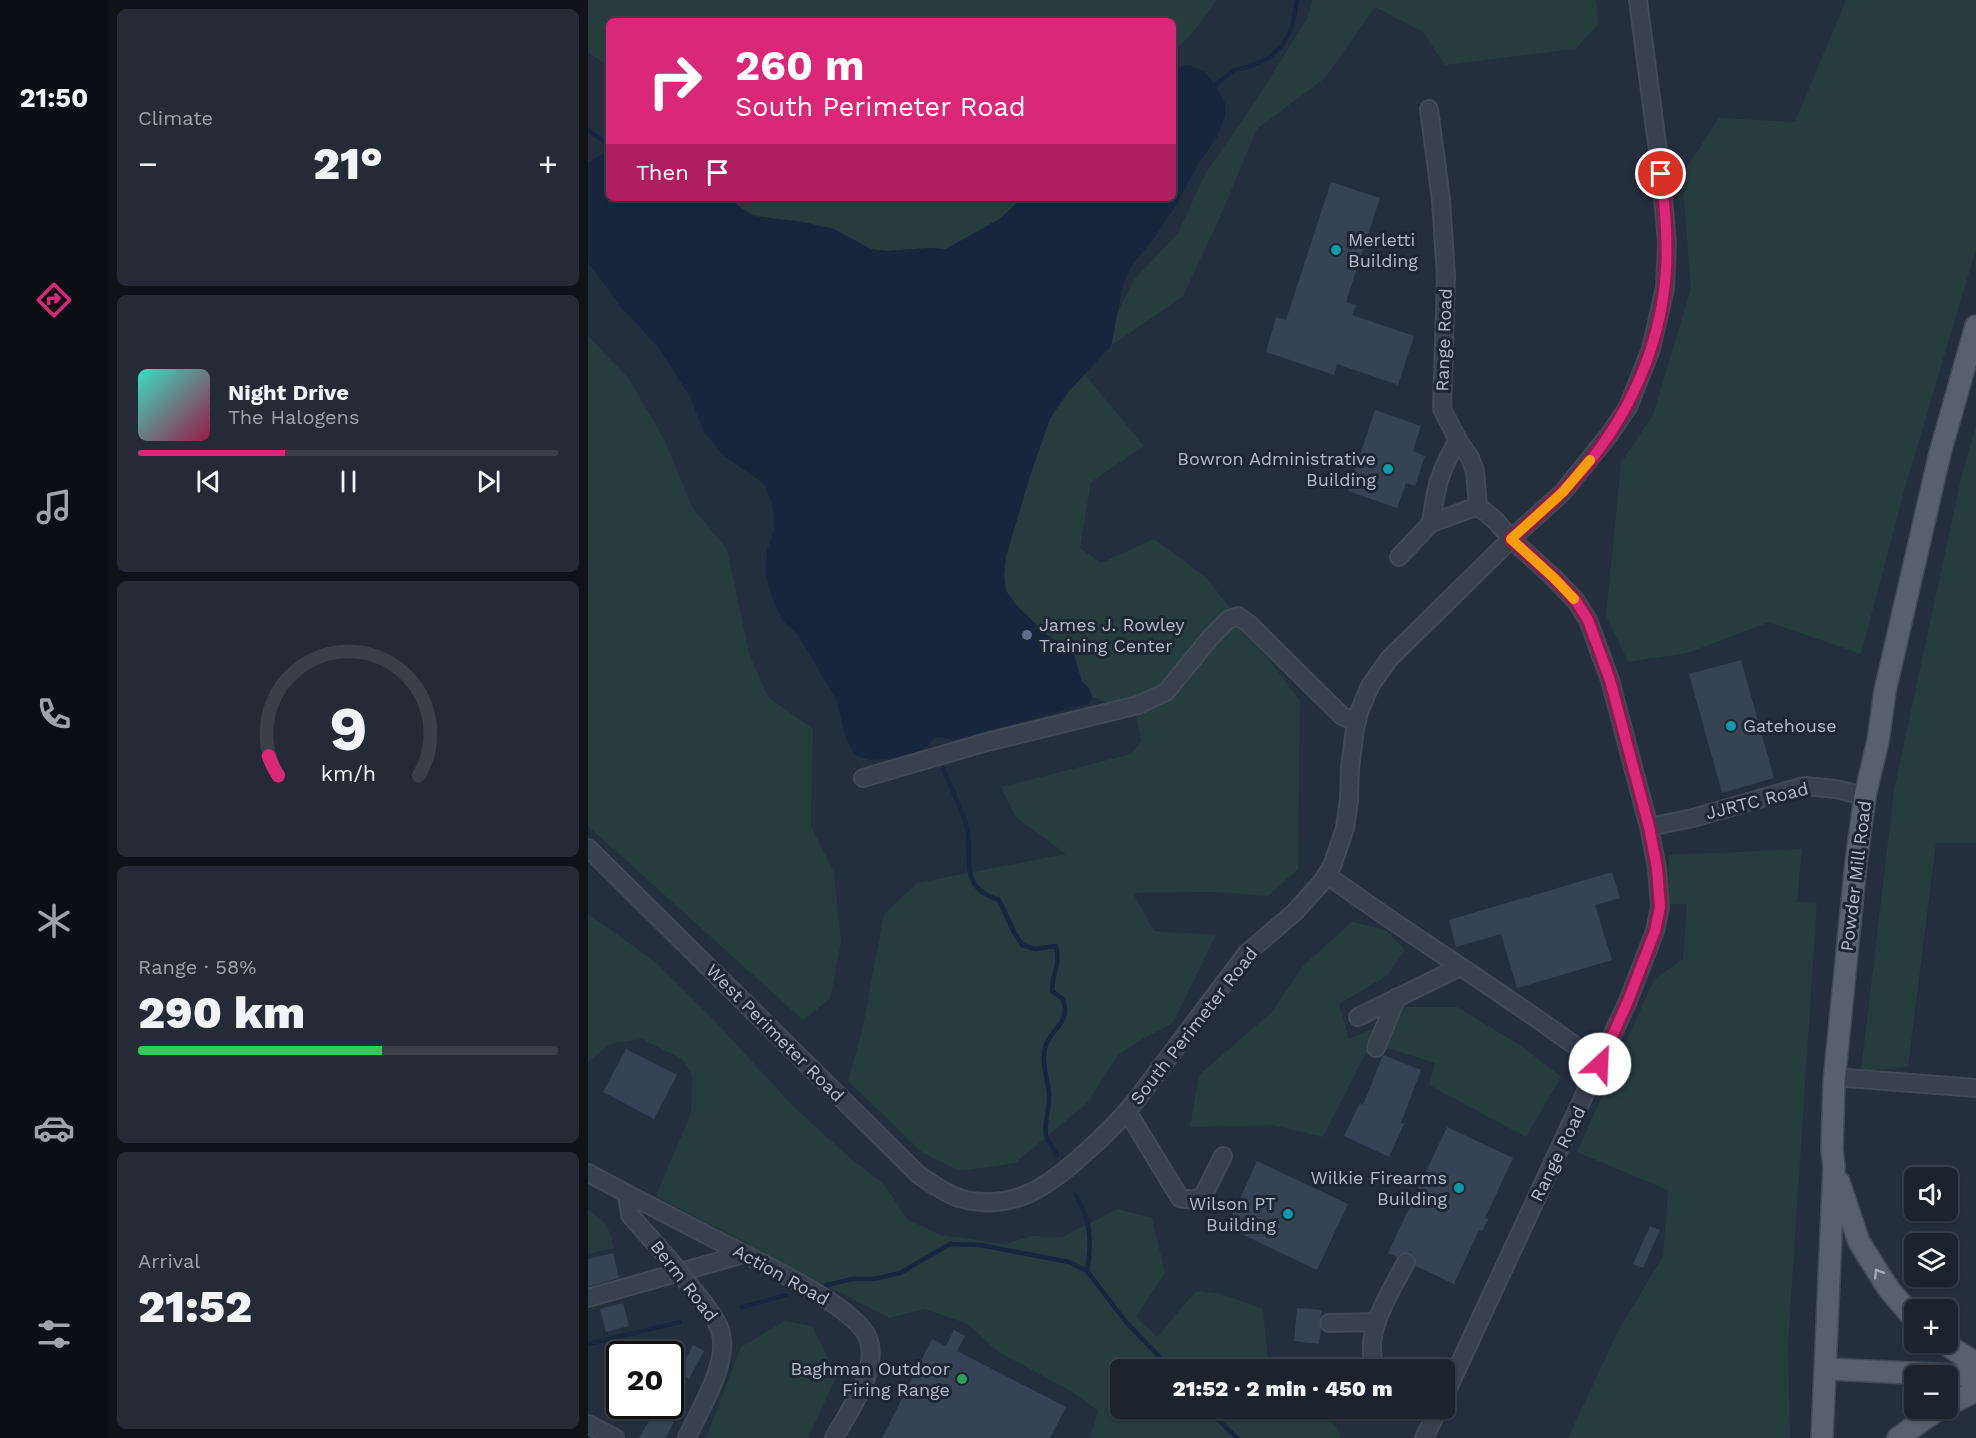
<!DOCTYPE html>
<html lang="en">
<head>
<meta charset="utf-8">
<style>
	:root { --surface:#1b232e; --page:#242b36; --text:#f1f3f6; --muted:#a0a4aa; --line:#39404a; --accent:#db2777 }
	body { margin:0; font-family:"Work Sans",sans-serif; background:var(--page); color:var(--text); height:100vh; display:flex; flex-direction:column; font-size:22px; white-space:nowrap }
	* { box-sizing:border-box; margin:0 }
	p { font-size:20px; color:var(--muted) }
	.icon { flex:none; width:33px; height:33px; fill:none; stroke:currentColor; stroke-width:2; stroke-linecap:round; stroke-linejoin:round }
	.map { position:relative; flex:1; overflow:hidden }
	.sheet { display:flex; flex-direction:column; gap:9px; padding:9px; background:#0f1319; width:480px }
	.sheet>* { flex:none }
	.guide { position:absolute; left:18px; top:18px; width:570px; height:183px; border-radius:9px; box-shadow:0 2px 4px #0004,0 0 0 2px var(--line); background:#db2777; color:#fff; overflow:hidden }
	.fabs { position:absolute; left:1316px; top:1167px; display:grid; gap:12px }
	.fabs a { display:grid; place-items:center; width:54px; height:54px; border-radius:9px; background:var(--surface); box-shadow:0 2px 4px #0004,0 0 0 2px var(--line); font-size:30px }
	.speed { position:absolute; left:18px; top:1341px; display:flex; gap:12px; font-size:30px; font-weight:700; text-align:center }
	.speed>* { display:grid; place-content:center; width:78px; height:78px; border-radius:50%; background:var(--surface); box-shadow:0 2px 4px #0004,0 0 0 2px var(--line); line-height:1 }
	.speed .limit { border:3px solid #111; border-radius:9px; background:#fff; color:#111 }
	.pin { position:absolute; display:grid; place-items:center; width:51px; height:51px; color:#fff; margin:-26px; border:3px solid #fff; border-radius:50%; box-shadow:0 2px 6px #0007 }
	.me { position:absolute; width:66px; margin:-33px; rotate:25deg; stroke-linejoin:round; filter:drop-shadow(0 0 4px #0008) }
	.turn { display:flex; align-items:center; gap:21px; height:126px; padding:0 30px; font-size:27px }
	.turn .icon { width:78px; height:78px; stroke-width:2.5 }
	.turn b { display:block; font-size:42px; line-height:51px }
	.then { display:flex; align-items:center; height:57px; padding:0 30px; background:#0003; gap:12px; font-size:22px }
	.big { font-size:45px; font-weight:800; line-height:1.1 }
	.sheet .card { flex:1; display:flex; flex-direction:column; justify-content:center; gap:9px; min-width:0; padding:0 21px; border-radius:9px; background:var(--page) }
	.sheet .dial { align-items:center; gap:0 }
	.dial svg { height:156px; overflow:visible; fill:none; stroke:var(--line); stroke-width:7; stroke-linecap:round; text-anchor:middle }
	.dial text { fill:var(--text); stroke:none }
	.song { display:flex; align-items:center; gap:18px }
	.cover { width:72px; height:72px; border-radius:9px; background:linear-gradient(135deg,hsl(170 70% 55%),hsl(340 70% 35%)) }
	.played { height:6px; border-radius:3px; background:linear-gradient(90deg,var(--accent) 35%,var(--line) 35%) }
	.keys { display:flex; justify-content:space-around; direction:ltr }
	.heat { display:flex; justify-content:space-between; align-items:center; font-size:33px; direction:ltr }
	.charge { height:9px; border-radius:4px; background:linear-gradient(90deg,#34c759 58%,var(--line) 0) }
	.trip { position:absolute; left:522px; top:1359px; width:345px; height:60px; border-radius:9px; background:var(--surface); box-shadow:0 2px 4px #0004,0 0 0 2px var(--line); font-weight:800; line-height:60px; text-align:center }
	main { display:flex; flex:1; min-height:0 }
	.tab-bar { display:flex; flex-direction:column; width:108px; justify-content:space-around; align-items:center; background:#0b0e12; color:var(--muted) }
	.tab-bar .icon { width:42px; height:42px }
	.tab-bar .active { color:var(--accent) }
	.tab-bar b { font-size:27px; color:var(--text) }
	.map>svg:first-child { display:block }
	.green { fill:#263c3f }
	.water { fill:#17263c }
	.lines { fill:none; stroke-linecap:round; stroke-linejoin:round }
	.stream { stroke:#17263c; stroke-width:4.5 }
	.building { fill:#364354 }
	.minor-casing { stroke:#414a57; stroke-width:20 }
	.major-casing { stroke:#414a57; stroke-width:24 }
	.minor { stroke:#38414e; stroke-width:16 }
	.major { stroke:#56606e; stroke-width:21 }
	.minor-bridge-casing { stroke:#414a57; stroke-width:20; stroke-linecap:butt }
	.minor-bridge { stroke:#38414e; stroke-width:16 }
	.oneway { stroke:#a1aab7 }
	.route-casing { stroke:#8e194d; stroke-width:15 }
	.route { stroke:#db2777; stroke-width:10 }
	.slow { stroke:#f59e0b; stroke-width:10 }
	.culture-dot { fill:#0f9aa8; stroke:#1d2633; stroke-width:2 }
	.service-dot { fill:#5c6f8a; stroke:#1d2633; stroke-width:2 }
	.leisure-dot { fill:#2e9e5b; stroke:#1d2633; stroke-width:2 }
	.labels { text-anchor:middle; stroke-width:6; stroke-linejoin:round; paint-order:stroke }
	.poi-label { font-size:18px; fill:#b4bcc9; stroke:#1d2633; text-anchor:end }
	.street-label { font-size:18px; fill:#b4bcc9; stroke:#1d2633 }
</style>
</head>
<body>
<main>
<nav class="tab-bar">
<b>21:50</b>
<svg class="icon active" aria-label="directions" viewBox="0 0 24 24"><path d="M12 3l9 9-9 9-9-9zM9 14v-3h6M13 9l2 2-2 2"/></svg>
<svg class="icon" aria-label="music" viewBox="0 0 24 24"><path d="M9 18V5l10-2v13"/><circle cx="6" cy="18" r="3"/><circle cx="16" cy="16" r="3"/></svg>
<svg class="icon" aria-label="phone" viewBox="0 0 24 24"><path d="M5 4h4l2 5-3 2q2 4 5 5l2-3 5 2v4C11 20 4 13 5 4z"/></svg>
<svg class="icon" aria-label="climate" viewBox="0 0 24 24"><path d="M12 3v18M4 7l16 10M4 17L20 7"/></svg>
<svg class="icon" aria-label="car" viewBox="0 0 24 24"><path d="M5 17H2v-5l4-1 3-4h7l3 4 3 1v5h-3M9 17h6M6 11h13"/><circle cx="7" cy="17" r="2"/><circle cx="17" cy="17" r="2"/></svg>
<svg class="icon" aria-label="filters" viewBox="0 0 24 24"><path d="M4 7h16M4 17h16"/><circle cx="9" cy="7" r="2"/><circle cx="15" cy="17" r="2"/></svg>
</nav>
<section class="sheet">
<div class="card"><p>Climate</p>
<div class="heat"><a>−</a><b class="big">21°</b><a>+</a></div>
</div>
<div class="card">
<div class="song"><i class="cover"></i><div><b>Night Drive</b><p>The Halogens</p></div></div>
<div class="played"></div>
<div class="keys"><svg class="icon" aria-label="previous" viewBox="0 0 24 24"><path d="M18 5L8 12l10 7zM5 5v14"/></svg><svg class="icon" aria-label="pause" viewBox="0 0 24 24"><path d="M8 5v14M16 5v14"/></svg><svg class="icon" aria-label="next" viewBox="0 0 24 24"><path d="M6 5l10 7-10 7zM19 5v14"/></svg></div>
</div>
<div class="card dial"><svg viewBox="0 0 100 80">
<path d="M14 69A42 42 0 1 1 86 69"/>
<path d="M14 69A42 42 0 0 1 9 59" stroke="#db2777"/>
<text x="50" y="56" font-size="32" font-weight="700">9</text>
<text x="50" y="72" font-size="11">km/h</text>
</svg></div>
<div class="card"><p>Range · 58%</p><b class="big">290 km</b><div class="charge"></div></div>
<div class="card"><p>Arrival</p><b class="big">21:52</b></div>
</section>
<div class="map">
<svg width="1388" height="1438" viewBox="0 0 1388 1438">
	<rect width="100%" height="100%" fill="#242f3e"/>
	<path class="green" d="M0,0H629L601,37L585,52V21H21V65L0,53Z
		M724,0H1008L1011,23L988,49L857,65L835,32L787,7L737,78L669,129L632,217L595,296L523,346L528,316L546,280L590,233L617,174L667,102L720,17Z
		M1258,0H1388V249L1318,484L1273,654L1181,622L1100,653L1040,662L1018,615L1033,463L1065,415L1103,288L1094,175L1131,118L1207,122Z
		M143,198H434L413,218L358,249L340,248L298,251L283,249L182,218C165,216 154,211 143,198Z
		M0,336L41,379L76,439L104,507L139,549L161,653L180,697L225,729L223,826L246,873L253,942L242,999L215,1020L0,826Z
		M497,375L556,446L503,482L492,548L513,563L566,539L619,578L712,701L710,869L680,896L626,892L545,893L566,931L628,935L585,1023L558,1037L530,1055L500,1102L427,1163L372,1171L335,1153L260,1081L274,1031L296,914L329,883L478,854L428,817L413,787L543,754L553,741L548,715L504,697L501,688L494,682L486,655L458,634L430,607L418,591L416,574L418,556L442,476L462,418L481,391Z
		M1388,427V843H1348L1320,1067L1273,1071L1306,790L1374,474Z
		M1214,849L1209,902L1229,903L1200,1344L1202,1438H980L1029,1333L1075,1256L1080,1190L989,1152L1066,979L1095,959L1099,904H1080L1081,855Z
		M0,914L66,961L122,1016L206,1107L263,1159L295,1183L319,1219L352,1235L417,1244L444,1236L474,1237L530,1209L564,1218L577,1273L548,1317L569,1337L608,1291L633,1294L675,1309L680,1362L695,1369L532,1370V1408L734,1409L749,1428L753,1438H502L510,1411L486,1393L409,1351L380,1324L337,1309L301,1318L68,1196L103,1113L104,1075L94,1059L54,1039L22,1044L0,1062Z
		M764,922L796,929L817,950L800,975L751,1004L761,1039L788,1027L786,1037L735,1137L684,1125L602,1127L611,1075L684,1012L716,965Z
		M814,1007H869L933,1046L973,1077L938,1137L841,1085L847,1063L796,1047Z
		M0,1210C18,1221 21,1227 26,1248L0,1254Z
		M197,1321L224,1326L249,1375L220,1438H118L153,1347Z"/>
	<path class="water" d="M602,65L617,72L629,88L637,103V116L629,137L610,164L590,202L564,241L543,266L535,285L523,346L481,391L462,418L442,476L418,556L416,574L418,591L430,607L458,634L486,655L494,682L501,688L504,697L501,704L365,740L352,737L346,738L339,747L332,751L300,759L281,760L267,755L257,736L249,701L210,635L194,620L183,595L178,576L179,551L187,527L184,503L176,484L136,456L116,432L102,397L70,347L33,307L0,262V162L21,151V198H143L149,205L165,216L215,222L246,229L283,249L298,251L340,248L358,249L413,218L434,198H585V68Z"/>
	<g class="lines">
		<path class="stream" d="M624,88L646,70L660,67L681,58L694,46L704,28L709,0
			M0,130L21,145
			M355,768C362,786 371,803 377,821C389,853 365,885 411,900L426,932L434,945L447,949L468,946C473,966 464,972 464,991L475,999C483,1026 462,1027 457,1048C453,1062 460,1080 461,1094C462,1108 456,1121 458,1135C460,1142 465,1149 469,1155
			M487,1194C503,1219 504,1242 499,1271
			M239,1285L264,1279H285L312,1273L362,1244L392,1245L481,1262L499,1271L538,1322L584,1370
			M154,1307L198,1295
			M0,1344L92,1322
			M618,1408L649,1438"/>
	</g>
	<path class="building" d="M743,182L792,198L758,302L768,305L764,315L826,336L810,385L749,364L746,375L678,352L688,317L698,320Z
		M787,410L833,426L825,451L837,456L827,486L818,483L809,508L760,491Z
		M1153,660L1186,778L1134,793L1101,674Z
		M1024,872L1032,898L1007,905L1024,960L929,988L913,934L868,947L861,920Z
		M38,1049L89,1075L66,1119L15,1092Z
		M795,1055L833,1070L813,1123L816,1124L801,1157L756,1136L772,1103L775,1105Z
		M859,1127L925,1158L897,1218L900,1219L894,1231L891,1230L866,1284L828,1266L827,1257L822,1252L813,1253L809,1257L800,1253Z
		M669,1161L760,1204L729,1270L639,1227Z
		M1062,1226L1072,1230L1055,1268L1045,1264Z
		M25,1253L31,1278L0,1287V1259Z
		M35,1303L41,1326L18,1332L12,1309Z
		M709,1308L734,1310L731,1323L733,1329L731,1344L706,1341Z
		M366,1330L377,1336L369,1351L478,1407L462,1438H294L344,1339L358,1346Z
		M105,1345L116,1351L101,1379L90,1373Z
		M67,1411L86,1422L77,1438H51Z"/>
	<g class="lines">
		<defs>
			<path id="minor" d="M841,109L853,200L858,277L854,409L870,440L882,458L887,471L890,506L908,521L923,539L966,578L988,601L1000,620L1022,680L1061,827L1069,868L1072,907L1067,931L1040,1001L856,1397
				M843,523C848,487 851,472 870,440
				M811,557L843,523L890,506
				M275,778L399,742L550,705L578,692L622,638L641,619L650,616L661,624L754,716L768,721
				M1061,827L1105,818L1216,786L1248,789L1277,796
				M0,848L331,1175C343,1183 356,1193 371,1198C424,1213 460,1187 498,1152C515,1137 531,1121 546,1103L659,953L707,912L733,883L744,866L757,828L761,799L762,768L767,729L771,712L782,686L801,659L923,539L975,492L1021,435L1040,407L1063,349L1077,288L1079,243L1073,174L1050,0
				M739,875C828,940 923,997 1012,1064
				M770,1017L872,967
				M788,1048L809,997
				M1246,1077L1388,1088
				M539,1111L592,1198L605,1200L615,1196L635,1156
				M0,1173C39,1194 78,1214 117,1234C152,1253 266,1303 280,1338C292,1369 261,1411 246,1438
				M39,1194L42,1215L80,1258
				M0,1298L156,1254
				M741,1323L789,1322
				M788,1370C773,1334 802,1294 818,1262
				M0,1424L27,1438
				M99,1438C111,1410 143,1361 132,1330C128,1317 115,1303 107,1292
				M836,1438L851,1408"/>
			<path id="major" d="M1251,1182L1271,1242L1300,1288L1326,1319
				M1354,1342L1388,1363
				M1238,1369L1388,1376
				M1359,1405L1388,1391
				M1234,1438L1246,1166L1244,1150L1246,1082L1268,863L1277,796L1290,741L1297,691L1352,453L1388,326
				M1310,1438L1352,1408"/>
		</defs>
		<use href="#minor" class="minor-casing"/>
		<use href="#major" class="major-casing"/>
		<use href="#minor" class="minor"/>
		<use href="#major" class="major"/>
		<defs>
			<path id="minor-bridge" d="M80,1258L107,1292"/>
		</defs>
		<use href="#minor-bridge" class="minor-bridge-casing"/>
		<use href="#minor-bridge" class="minor-bridge"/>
	</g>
	<defs><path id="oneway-chevron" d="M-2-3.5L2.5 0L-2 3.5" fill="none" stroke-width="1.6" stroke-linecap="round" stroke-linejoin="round" transform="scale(1.5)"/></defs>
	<use class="oneway" href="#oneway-chevron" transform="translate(1290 1273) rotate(-122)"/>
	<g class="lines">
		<defs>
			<path id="route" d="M1012,1064L1040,1001L1067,931L1072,907L1069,868L1061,827L1022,680L1000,620L988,601L966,578L923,539C940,524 957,509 973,493C1033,434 1073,354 1078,270C1080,238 1077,206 1073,174"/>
		</defs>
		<use href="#route" class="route-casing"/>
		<use href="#route" class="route"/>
		<path class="slow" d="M986,599L966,578L923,539L975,492L1002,460"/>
	</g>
	<g class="culture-dot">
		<circle cx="748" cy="250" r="6"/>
		<circle cx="800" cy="469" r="6"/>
		<circle cx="1143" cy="726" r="6"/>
		<circle cx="871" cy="1188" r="6"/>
		<circle cx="700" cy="1214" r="6"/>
	</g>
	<circle class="service-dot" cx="439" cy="635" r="6"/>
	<circle class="leisure-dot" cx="374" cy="1379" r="6"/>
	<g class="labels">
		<g class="poi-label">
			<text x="760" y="246" text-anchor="start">Merletti<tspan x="760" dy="21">Building</tspan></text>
			<text x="788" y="465">Bowron Administrative<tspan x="788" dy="21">Building</tspan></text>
			<text x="451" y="631" text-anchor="start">James J. Rowley<tspan x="451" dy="21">Training Center</tspan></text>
			<text x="1155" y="732" text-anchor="start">Gatehouse</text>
			<text x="859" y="1184">Wilkie Firearms<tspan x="859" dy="21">Building</tspan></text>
			<text x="688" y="1210">Wilson PT<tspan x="688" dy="21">Building</tspan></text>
			<text x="362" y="1375">Baghman Outdoor<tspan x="362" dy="21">Firing Range</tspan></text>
		</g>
		<g class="street-label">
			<text transform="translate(856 340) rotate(-88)" y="6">Range Road</text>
			<text transform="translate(1169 801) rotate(-14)" y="6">JJRTC Road</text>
			<text transform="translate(1268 876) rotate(-83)" y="6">Powder Mill Road</text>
			<text transform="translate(606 1026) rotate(-52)" y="6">South Perimeter Road</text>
			<text transform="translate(187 1033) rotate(45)" y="6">West Perimeter Road</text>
			<text transform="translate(970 1154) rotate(-64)" y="6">Range Road</text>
			<text transform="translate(193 1275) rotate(29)" y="6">Action Road</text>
			<text transform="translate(96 1281) rotate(52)" y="6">Berm Road</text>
		</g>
	</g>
</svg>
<div class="fabs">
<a><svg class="icon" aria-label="sound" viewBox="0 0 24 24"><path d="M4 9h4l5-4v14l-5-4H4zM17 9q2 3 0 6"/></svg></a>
<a><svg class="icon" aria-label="layers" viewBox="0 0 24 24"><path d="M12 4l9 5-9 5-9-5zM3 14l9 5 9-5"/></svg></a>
<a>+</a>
<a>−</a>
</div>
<div class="speed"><div class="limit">20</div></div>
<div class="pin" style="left:1073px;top:174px;background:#d93025"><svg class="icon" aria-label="arrive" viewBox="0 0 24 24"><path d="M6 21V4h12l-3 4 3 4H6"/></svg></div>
<svg class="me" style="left:1012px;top:1064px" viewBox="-20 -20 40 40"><circle r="19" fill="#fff"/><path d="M0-13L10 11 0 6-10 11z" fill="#db2777"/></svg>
<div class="trip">21:52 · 2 min · 450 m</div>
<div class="guide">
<div class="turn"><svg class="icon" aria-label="right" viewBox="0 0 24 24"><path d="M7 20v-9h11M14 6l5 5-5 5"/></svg><div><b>260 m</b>South Perimeter Road</div></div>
<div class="then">Then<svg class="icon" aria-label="arrive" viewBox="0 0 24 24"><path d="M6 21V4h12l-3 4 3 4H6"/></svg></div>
</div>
</div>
</main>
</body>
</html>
